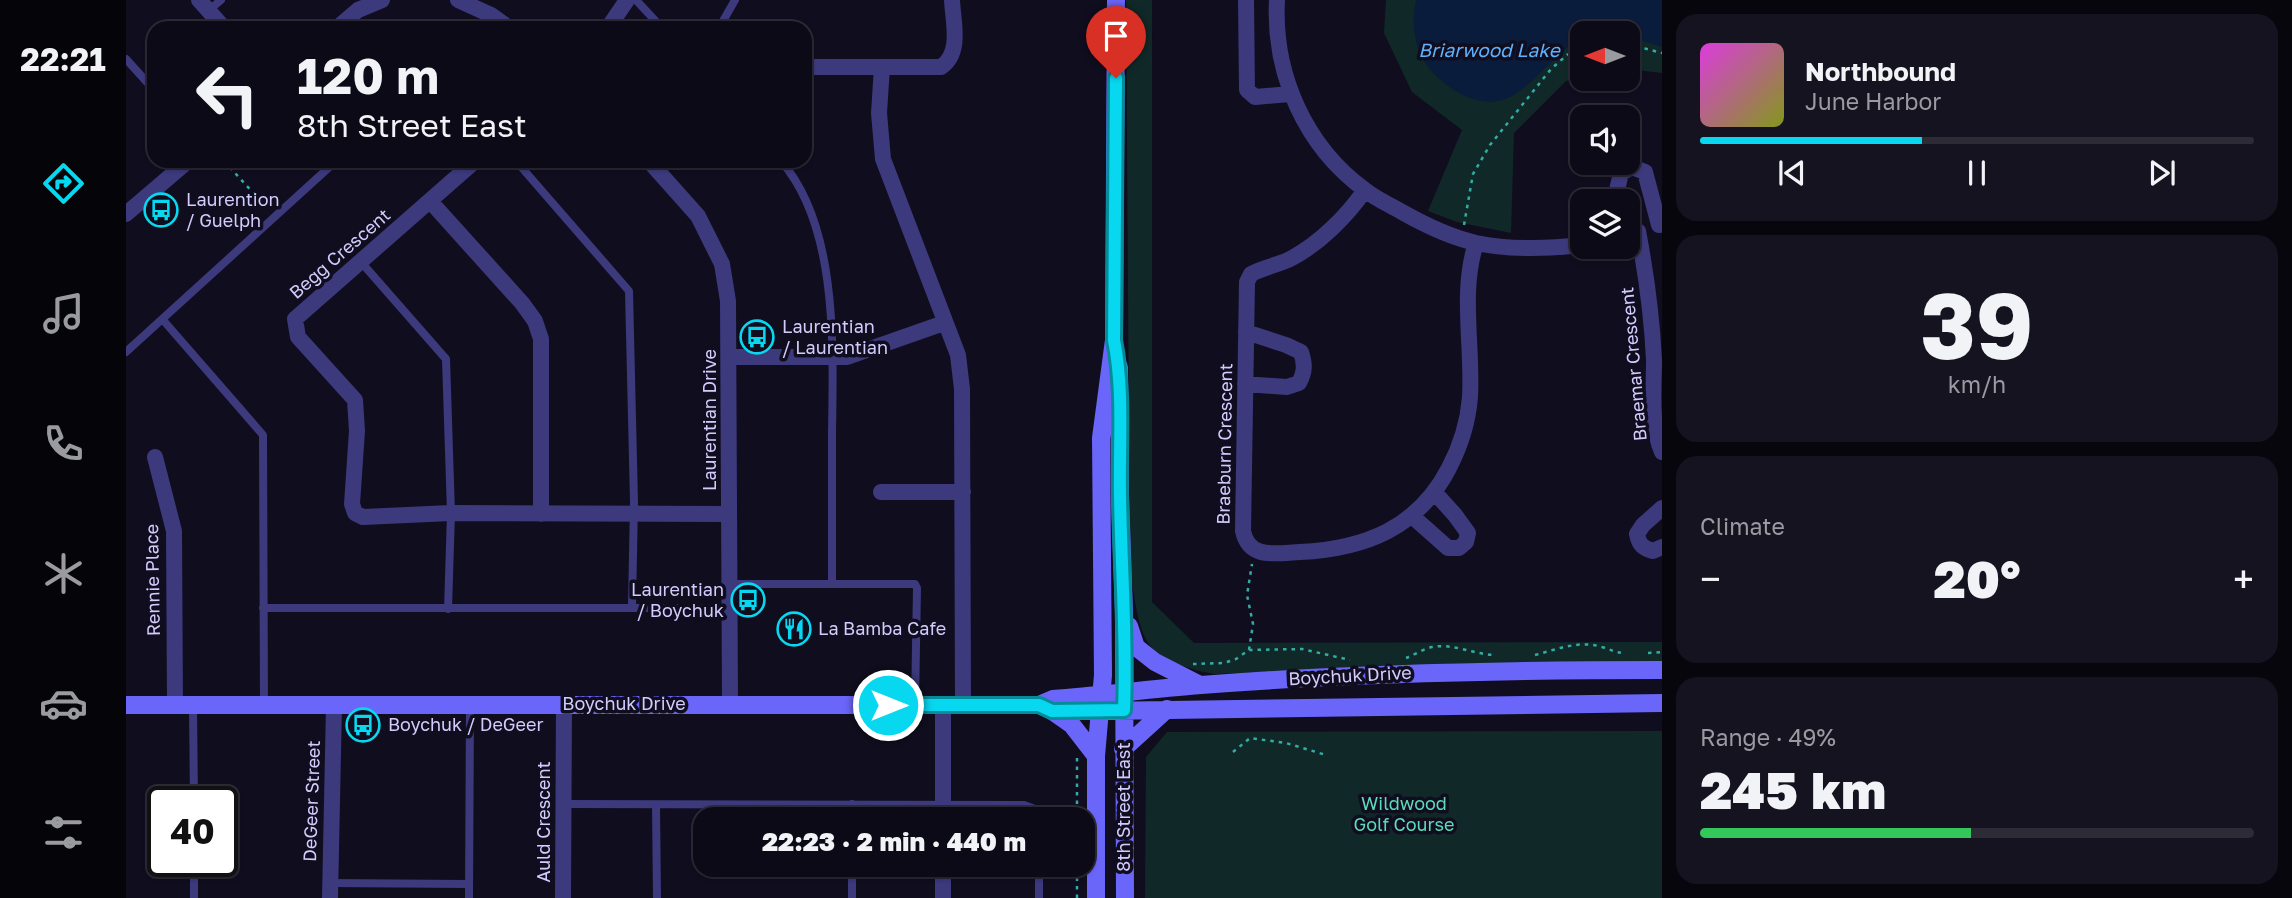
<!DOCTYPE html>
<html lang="en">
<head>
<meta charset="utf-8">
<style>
	:root { --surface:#0c0a17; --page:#151320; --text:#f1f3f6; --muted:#9a9aa1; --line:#2c2b36; --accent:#07d7ef }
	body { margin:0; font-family:"Golos Text",sans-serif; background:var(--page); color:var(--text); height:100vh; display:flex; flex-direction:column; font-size:26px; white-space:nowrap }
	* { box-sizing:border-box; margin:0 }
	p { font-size:23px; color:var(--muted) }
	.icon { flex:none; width:38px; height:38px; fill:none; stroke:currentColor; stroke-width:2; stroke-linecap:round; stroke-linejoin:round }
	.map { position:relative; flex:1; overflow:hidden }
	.drawer { display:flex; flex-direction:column; gap:14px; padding:14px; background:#07060d; width:630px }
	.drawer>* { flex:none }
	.hud { position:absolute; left:21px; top:21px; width:665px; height:147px; border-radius:21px; box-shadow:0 2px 5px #0004,0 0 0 2px var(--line); background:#0c0a17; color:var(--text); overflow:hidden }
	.needle { width:46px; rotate:270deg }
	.tools { position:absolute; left:1444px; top:21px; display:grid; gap:14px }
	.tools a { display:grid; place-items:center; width:70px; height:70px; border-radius:14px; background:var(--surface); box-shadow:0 2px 5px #0004,0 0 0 2px var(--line); font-size:35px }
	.speed { position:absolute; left:21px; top:786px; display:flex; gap:14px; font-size:35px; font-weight:700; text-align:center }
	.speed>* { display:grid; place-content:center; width:91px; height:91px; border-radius:50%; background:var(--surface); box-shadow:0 2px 5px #0004,0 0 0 2px var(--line); line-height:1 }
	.speed .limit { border:4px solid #111; border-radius:10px; background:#fff; color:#111 }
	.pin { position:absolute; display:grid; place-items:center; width:60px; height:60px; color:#fff; margin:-72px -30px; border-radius:50% 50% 50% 0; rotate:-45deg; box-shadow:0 0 7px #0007 }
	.pin .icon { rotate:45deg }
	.me { position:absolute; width:77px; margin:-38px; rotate:90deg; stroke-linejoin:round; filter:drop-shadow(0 0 5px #0008) }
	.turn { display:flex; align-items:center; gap:24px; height:147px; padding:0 35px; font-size:32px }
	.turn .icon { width:91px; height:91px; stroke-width:2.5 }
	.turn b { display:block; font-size:49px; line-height:60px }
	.big { font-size:52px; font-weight:800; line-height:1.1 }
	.drawer .widget { flex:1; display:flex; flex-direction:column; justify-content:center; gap:10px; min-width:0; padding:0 24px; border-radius:21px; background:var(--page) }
	.drawer .dial { align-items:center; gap:0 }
	.dial b { font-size:91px; line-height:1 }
	.song { display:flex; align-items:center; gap:21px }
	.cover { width:84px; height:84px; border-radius:10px; background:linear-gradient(135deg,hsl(300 70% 55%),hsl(70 70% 35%)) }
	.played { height:7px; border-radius:4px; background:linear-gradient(90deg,var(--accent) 40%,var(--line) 40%) }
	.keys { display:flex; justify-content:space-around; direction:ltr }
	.heat { display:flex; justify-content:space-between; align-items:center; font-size:38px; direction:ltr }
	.charge { height:10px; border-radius:5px; background:linear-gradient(90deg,#34c759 49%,var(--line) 0) }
	.trip { position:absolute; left:567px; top:807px; width:402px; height:70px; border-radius:21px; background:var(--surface); box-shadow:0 2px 5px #0004,0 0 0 2px var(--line); font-weight:800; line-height:70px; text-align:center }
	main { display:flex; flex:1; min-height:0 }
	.menu { display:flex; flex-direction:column; width:126px; justify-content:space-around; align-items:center; background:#050409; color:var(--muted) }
	.menu .icon { width:49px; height:49px }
	.menu .on { color:var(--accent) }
	.menu b { font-size:32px; color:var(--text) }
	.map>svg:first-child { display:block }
	.green { fill:#102928 }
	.water { fill:#0a1c3b }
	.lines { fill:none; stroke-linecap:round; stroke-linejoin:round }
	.path { stroke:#31ada6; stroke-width:2.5; stroke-dasharray:3.5 5; stroke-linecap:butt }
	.lane { stroke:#3c397d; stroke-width:8 }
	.street { stroke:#3c397d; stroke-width:16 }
	.secondary { stroke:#6b66fa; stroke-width:18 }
	.route-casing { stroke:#058c9b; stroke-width:18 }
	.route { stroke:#07d7ef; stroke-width:12 }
	.labels { text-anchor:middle; stroke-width:7; stroke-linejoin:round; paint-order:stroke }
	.poi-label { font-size:18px; fill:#d2ccfd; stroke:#100d1f; text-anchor:start }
	.street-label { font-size:18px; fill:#d2ccfd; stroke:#100d1f }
	.park-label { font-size:18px; fill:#5bdbbb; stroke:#100d1f }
	.water-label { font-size:19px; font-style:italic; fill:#5eb1fa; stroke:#100d1f }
</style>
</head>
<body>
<main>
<nav class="menu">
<b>22:21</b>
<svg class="icon on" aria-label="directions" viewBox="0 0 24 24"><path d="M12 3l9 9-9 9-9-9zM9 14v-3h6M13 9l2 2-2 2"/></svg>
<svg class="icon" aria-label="music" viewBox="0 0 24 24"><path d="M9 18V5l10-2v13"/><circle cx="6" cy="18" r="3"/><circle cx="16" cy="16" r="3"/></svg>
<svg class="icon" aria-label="phone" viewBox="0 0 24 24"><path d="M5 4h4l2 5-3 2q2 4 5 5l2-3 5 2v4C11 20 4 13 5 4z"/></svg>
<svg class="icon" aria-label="climate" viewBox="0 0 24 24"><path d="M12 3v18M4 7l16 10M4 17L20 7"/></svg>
<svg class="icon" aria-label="car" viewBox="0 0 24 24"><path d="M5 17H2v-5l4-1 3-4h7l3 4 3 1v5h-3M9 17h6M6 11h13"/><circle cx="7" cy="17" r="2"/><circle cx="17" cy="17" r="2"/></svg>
<svg class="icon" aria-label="filters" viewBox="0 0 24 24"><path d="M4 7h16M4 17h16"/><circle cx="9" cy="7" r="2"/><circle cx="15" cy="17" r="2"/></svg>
</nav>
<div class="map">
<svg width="1536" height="898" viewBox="0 0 1536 898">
	<rect width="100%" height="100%" fill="#100d1f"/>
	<path class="green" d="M1000,0H1026V602L1068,643L1536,642V663H1347L1088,674C1013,659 1016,640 1004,572Z
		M1260,0H1536V73L1502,69V33H1456V76L1440,81L1388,133L1385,233L1331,222L1302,211L1336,130L1286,92L1258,33Z
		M1536,731V898H1019L1020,757L1041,732Z"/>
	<path class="water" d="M1290,0H1536V47L1502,36V33H1456V39C1420,55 1398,109 1355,101C1337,98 1322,87 1309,75C1289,55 1284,26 1290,0Z"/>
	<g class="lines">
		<path class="path" d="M1502,44L1536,53
			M98,161L143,210
			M1338,225L1347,174L1364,145L1425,69L1441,55L1456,48
			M1123,650L1127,624L1121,595L1126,564
			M1522,653L1536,652
			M1409,655C1432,649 1453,640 1476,647C1484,649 1489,653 1498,653
			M1280,658C1288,655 1297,649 1306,647C1326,643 1347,654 1368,655
			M1067,664L1098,663L1110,659L1123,650L1176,649L1224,660
			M1107,752L1124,738L1160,743L1200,755
			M951,758V819
			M919,809L951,807
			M951,898V864"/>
		<path class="lane" d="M510,0L536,28
			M82,11L95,0
			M593,28L609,0
			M0,59L28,90
			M390,161L503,291L508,502L506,607
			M655,161C713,227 707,351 706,434C706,484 706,533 706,583
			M235,262L320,359L325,513L322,609
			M37,320L137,435L138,704
			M0,352L210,161
			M603,584H789L791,588L789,705
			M137,608H603
			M67,705L68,802
			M437,804L898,805L909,809L914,819
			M726,804V819
			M530,805L531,898
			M68,861V898
			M726,864V898
			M203,883L342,884
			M343,898L344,705
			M913,898V864"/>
		<path class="street" d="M73,0L98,28
			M332,0L365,15L383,28
			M1120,0L1121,90L1129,97L1164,94
			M1151,0C1147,74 1179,146 1239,190C1250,199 1264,205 1276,212C1299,225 1324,237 1350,243C1385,250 1421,249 1456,245
			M211,28L232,10L256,0
			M482,28L501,0
			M679,67H815C836,53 827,22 826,0
			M756,67L753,113L757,159L832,355L836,389L837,705
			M349,161L169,319L172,337L229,400L231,431L226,504L229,513L237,517L325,513L603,514
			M523,161L572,216L596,264L602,301L604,704
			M1239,190C1221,216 1194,243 1166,258C1153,265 1138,267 1125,274L1121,282L1117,531C1123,560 1150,553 1174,552C1239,549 1292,528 1323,468C1335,445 1342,423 1344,397C1347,346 1334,292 1350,243
			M304,201L396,303L409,321L415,339V514
			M1492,201L1491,190L1495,173L1506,167L1519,172L1533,225
			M0,214L62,161
			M1512,231C1520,273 1526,317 1528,360C1528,390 1524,424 1536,452
			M603,357H721L818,323
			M1119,384L1161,387L1173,383C1179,372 1179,364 1175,352L1160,345L1120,332
			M29,457L48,531L49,705
			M755,492H837
			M1536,508L1517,525L1511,534C1513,545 1517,548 1527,551L1536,547
			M1286,516L1322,548H1333L1340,542L1342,533L1329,515L1309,493
			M817,819V705
			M817,864V898
			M204,898L208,705
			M437,898L438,704"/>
		<path class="secondary" d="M993,367L994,495L998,613L999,898
			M1003,626L1010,647L1029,662L1072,684
			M0,705H913L927,699C976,695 1025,689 1075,685C1228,673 1382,670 1536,670
			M916,706L926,711H974L1536,703
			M926,711L946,725L970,756
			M997,749L1041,709
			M970,898V756L977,675L975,438L988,340L990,0"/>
	</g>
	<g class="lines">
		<defs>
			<path id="route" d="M762,705H913L926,711L998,710C1001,639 995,567 994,495C993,443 998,391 988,340L990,78"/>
		</defs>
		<use href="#route" class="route-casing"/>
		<use href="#route" class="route"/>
	</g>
	<defs>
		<symbol id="bus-ring" viewBox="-11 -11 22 22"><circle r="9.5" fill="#100d1f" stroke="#07d7ef" stroke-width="1.5"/><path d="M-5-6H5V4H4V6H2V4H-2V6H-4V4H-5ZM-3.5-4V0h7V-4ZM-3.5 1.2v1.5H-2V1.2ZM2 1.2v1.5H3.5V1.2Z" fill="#07d7ef"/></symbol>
		<symbol id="restaurant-ring" viewBox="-11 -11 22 22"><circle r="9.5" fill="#100d1f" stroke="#07d7ef" stroke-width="1.5"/><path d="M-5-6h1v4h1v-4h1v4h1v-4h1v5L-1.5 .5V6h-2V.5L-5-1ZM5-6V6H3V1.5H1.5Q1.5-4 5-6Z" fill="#07d7ef"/></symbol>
	</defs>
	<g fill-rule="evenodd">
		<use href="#bus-ring" x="16" y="191" width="38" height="38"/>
		<use href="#bus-ring" x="612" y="318" width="38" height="38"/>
		<use href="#bus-ring" x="603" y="581" width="38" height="38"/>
		<use href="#restaurant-ring" x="649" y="610" width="38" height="38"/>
		<use href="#bus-ring" x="218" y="706" width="38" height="38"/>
	</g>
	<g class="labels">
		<g class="poi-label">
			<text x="60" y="206">Laurention<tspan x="60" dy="21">/ Guelph</tspan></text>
			<text x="656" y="333">Laurentian<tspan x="656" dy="21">/ Laurentian</tspan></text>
			<text x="598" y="596" text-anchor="end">Laurentian<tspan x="598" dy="21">/ Boychuk</tspan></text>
			<text x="692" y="635">La Bamba Cafe</text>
			<text x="262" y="731">Boychuk / DeGeer</text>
		</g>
		<g class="street-label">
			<text transform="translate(214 254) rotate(-41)" y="6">Begg Crescent</text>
			<text transform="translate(1508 364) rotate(-95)" y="6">Braemar Crescent</text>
			<text transform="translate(584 420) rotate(-90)" y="6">Laurentian Drive</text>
			<text transform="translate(1099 444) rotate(-89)" y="6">Braeburn Crescent</text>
			<text transform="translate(27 580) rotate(-91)" y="6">Rennie Place</text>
			<text transform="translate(1224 676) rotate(-3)" y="6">Boychuk Drive</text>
			<text x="498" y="710">Boychuk Drive</text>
			<text transform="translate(186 801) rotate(-88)" y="6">DeGeer Street</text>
			<text transform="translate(998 807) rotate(-90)" y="6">8th Street East</text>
			<text transform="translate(418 822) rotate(-90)" y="6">Auld Crescent</text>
		</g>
		<g class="park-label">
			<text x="1278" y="810">Wildwood<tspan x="1278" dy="21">Golf Course</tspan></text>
		</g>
		<g class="water-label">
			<text x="1363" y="57">Briarwood Lake</text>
		</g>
	</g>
</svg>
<div class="tools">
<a><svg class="needle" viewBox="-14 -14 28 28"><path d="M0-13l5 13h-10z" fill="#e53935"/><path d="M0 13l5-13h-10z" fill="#9a9aa1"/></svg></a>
<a><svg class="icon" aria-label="sound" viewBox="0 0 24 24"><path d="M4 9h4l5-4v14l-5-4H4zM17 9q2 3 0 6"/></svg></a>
<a><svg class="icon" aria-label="layers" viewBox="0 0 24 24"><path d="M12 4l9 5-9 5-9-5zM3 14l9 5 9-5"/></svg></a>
</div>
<div class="speed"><div class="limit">40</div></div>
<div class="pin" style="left:990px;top:78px;background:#d93025"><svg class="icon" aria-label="arrive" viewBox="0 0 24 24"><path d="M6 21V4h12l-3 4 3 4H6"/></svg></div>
<svg class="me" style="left:762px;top:705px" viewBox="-20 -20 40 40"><circle r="17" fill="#07d7ef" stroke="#fff" stroke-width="3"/><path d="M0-11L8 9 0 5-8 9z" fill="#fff"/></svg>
<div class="trip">22:23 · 2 min · 440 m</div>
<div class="hud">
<div class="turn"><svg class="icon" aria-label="left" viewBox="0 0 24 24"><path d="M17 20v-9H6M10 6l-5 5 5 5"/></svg><div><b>120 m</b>8th Street East</div></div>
</div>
</div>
<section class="drawer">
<div class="widget">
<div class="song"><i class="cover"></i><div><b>Northbound</b><p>June Harbor</p></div></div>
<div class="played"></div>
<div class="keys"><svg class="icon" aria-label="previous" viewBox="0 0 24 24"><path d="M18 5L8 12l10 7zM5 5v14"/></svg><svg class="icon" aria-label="pause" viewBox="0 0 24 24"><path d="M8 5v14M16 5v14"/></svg><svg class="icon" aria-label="next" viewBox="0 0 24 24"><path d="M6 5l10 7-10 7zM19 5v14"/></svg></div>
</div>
<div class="widget dial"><b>39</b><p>km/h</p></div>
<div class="widget"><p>Climate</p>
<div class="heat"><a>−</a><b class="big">20°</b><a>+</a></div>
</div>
<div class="widget"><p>Range · 49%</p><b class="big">245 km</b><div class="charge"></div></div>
</section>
</main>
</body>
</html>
